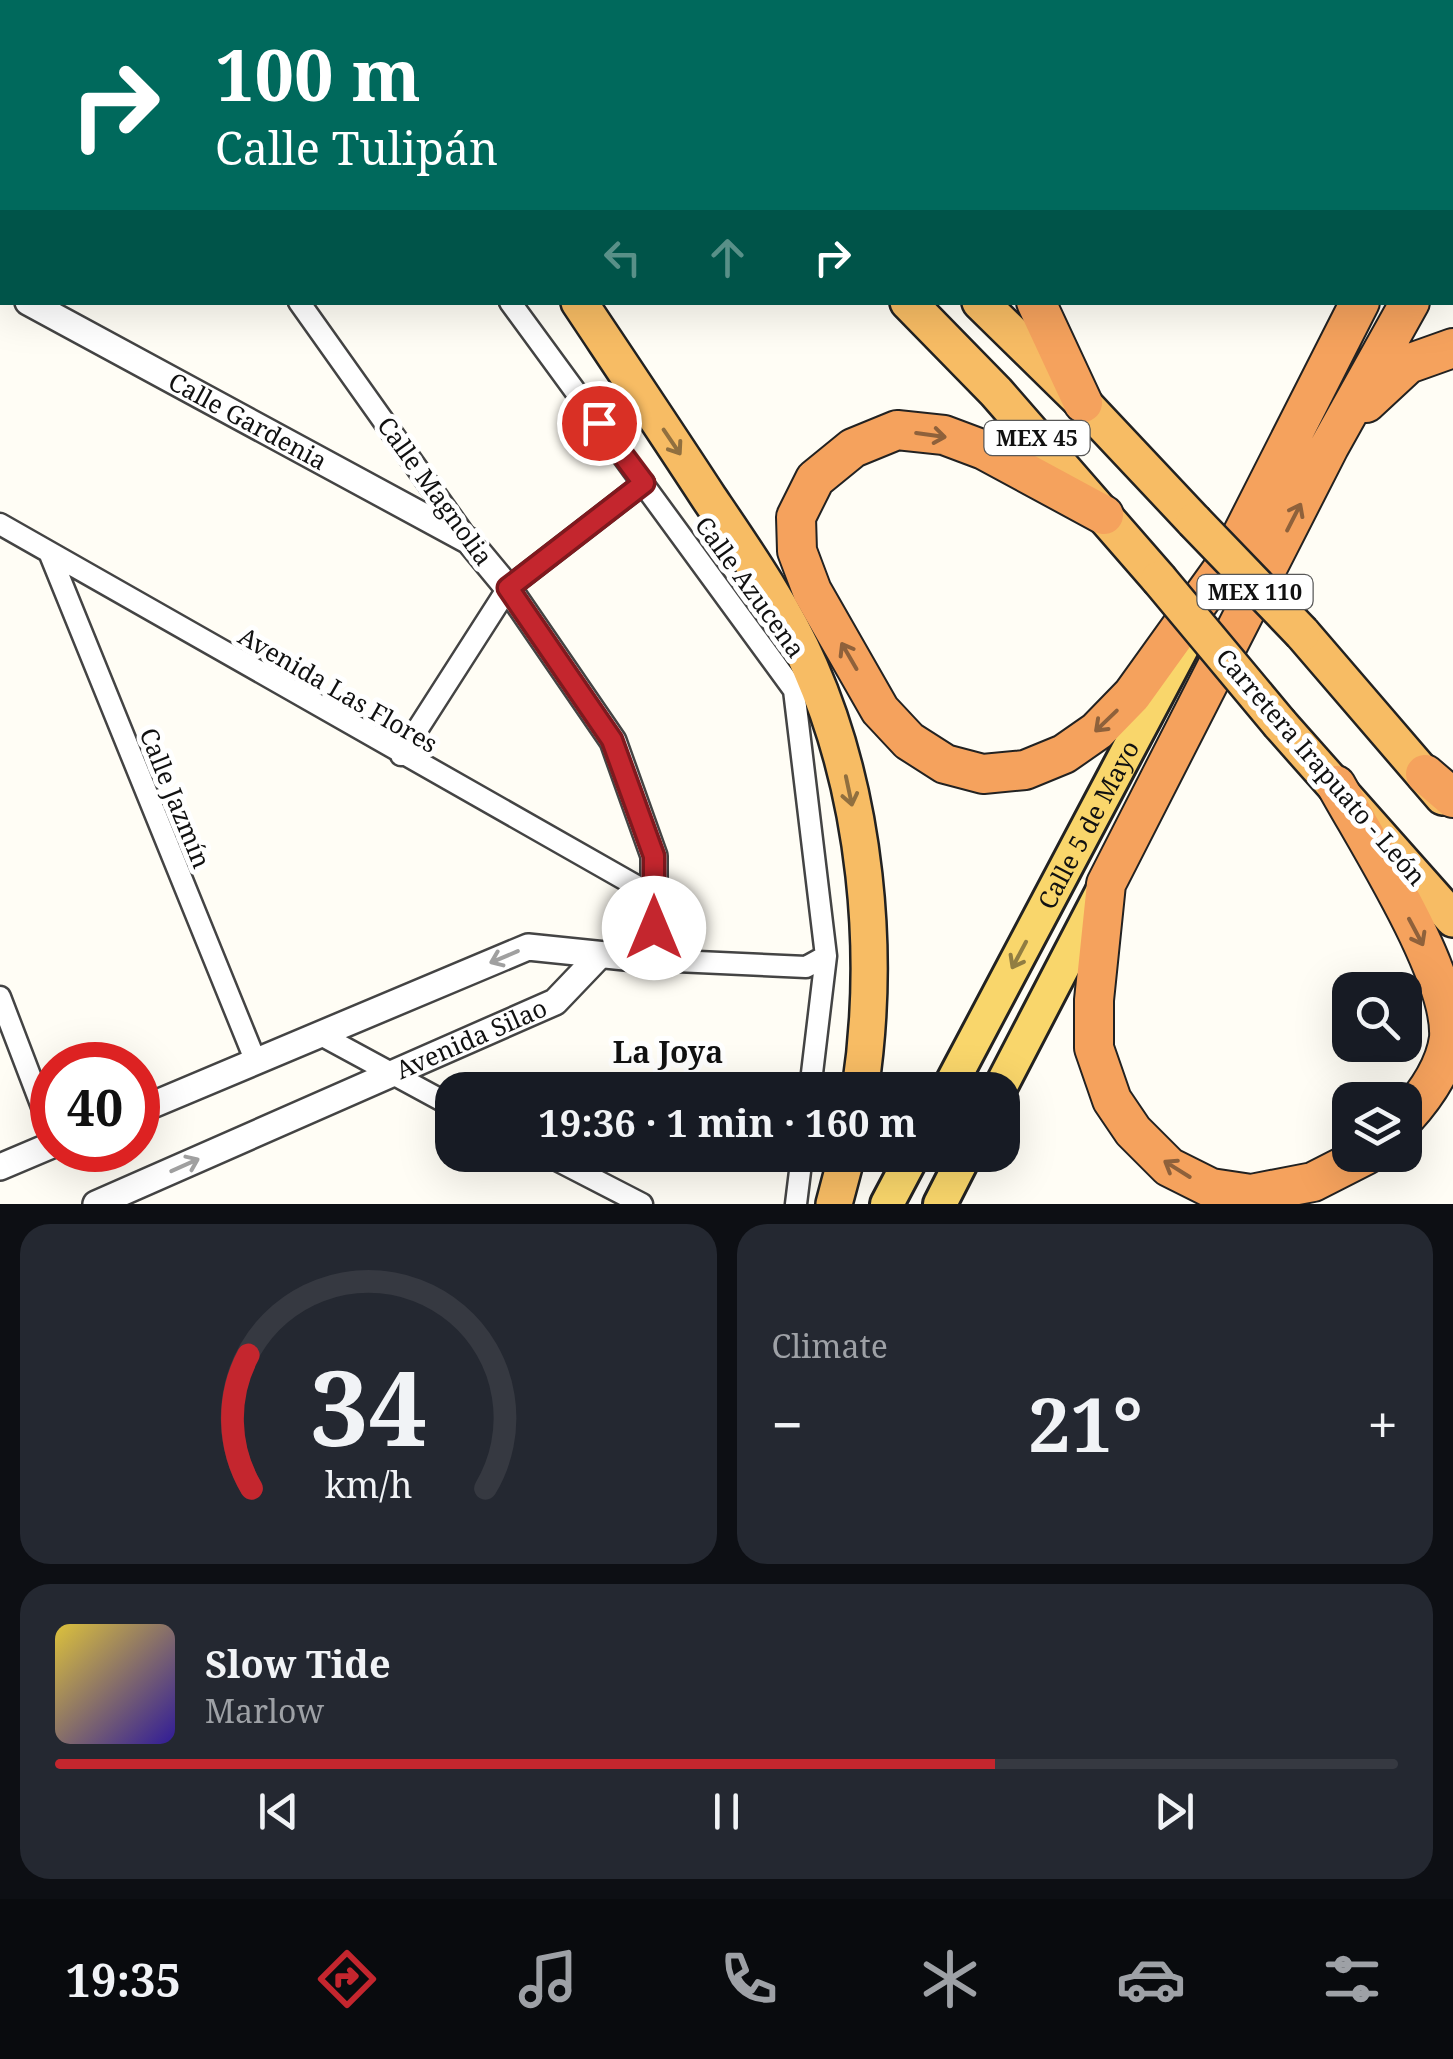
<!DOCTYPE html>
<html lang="en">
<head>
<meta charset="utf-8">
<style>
	:root { --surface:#171b24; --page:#242831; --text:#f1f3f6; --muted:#9ea1a6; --line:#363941; --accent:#c4262e }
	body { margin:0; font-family:"Noto Serif",serif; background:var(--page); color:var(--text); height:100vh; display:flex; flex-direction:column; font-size:38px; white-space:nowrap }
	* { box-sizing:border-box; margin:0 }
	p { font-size:32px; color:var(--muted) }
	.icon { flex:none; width:55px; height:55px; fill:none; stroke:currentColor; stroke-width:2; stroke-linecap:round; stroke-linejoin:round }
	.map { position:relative; height:1204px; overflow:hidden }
	.side { display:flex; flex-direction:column; gap:20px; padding:20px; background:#0d0f14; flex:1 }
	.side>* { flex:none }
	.hud { position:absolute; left:0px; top:0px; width:1455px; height:305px; box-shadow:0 10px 40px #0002; background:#00695c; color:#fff; overflow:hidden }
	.fabs { position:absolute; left:1332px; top:972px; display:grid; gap:20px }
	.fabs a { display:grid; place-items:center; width:90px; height:90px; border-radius:20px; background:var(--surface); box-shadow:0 10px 40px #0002; font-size:50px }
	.speed { position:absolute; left:30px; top:1042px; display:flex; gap:20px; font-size:50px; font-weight:700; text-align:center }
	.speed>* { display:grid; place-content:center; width:130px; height:130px; border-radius:50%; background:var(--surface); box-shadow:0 10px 40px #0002; line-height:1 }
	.speed .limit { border:15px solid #d22; background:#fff; color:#111 }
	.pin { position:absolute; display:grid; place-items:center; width:85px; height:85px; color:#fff; margin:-42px; border:5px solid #fff; border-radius:50%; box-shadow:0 2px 10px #0007 }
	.me { position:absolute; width:110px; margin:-55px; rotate:0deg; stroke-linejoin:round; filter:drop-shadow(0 0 8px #0008) }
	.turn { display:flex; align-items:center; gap:35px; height:210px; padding:0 50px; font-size:45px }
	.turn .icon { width:130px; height:130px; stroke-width:2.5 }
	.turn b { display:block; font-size:70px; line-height:85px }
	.lanes { display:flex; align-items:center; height:95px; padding:0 50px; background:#0003; justify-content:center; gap:50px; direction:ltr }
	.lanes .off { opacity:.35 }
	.big { font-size:75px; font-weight:700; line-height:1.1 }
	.side .tile { flex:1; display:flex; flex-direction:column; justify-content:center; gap:15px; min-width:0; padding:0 35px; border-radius:30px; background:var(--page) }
	.side .dial { align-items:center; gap:0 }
	.dial svg { height:260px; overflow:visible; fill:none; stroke:var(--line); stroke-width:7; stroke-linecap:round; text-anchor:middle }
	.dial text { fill:var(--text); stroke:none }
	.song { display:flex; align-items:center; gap:30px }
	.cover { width:120px; height:120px; border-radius:15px; background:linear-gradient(135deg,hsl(50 70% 55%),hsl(250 70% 35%)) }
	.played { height:10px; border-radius:5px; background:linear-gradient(90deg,var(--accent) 70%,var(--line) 70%) }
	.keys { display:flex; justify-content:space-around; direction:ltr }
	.heat { display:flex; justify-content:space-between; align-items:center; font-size:55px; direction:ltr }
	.side .tiles { flex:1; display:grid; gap:20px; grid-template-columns:1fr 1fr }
	.tile:last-child { grid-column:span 2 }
	.trip { position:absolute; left:435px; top:1072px; width:585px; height:100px; border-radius:30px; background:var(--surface); box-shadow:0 10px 40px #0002; font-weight:700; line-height:100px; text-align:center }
	.tab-bar { display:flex; height:160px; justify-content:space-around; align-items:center; background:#090b0e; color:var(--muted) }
	.tab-bar .icon { width:70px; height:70px }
	.tab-bar .selected { color:var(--accent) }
	.tab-bar b { font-size:45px; color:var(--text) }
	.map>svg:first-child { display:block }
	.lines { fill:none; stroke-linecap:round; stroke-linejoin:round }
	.minor-casing { stroke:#444; stroke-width:25 }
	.tertiary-casing { stroke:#444; stroke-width:30 }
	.primary-casing { stroke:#222; stroke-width:38 }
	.trunk-casing { stroke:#222; stroke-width:40 }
	.motorway-casing { stroke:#222; stroke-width:42 }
	.minor { stroke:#fff; stroke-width:20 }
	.tertiary { stroke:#fff; stroke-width:25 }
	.primary { stroke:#f9d66b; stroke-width:32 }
	.trunk { stroke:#f7bc64; stroke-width:35 }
	.motorway { stroke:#f5a25d; stroke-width:38 }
	.trunk-bridge-casing { stroke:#222; stroke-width:40; stroke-linecap:butt }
	.trunk-bridge { stroke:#f7bc64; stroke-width:35 }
	.oneway { stroke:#8e613b }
	.oneway2 { stroke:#906f3f }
	.oneway3 { stroke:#917d42 }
	.oneway4 { stroke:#a0a0a0 }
	.route-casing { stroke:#7f191e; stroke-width:25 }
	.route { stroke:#c4262e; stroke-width:18 }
	.labels { text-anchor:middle; stroke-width:10; stroke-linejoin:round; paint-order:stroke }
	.shield { fill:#fff; stroke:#585858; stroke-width:2.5 }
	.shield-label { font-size:22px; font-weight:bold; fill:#111 }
	.street-label { font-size:25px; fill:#111; stroke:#fff }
	.quarter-label { font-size:30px; font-weight:bold; fill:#111; stroke:#fff }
</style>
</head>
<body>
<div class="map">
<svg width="1453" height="1204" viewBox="0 0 1453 1204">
	<rect width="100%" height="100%" fill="#fffdf5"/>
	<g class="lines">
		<defs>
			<path id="minor" d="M268,0L271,2
				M129,2L131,0
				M0,22L2,24
				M0,184L2,180
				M299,302L468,540
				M510,302L794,690L826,956L810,1090
				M0,524L654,896
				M49,552L256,1062
				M401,755L508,588L644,483
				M654,960L806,967L826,956
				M0,997L52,1133
				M321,1035L452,1106
				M547,1155L642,1204
				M796,1204L802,1155"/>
			<g id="tertiary">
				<path d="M0,288L2,289"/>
				<path id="s1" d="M28,302L469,541L508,588L613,741L654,856V960L528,947L138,1111"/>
				<path d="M0,1167L52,1145"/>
				<path id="s2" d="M96,1204L555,1002L598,957"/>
			</g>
			<g id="primary">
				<path id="s3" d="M948,1090L1182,648"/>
				<path d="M999,1090L1103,890"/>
				<path d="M887,1204L913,1155"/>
				<path d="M940,1204L965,1155"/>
			</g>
			<path id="trunk" d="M337,0L339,2
				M466,0L471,2
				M613,0L617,2
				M579,302C623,368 666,432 709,498C745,551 784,607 810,667C866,795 881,952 860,1090
				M908,302L996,392L1159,579
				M980,302L1083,403L1194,521
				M1302,633L1443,797
				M1280,724L1453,919
				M834,1204L847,1155"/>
			<path id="motorway" d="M779,0L792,2
				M1036,2L1076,0
				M1452,128L1453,127
				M1452,227L1453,226
				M1036,302L1083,403
				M1366,403L1408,364L1453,348
				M1104,515L984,450L944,435L897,430L853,448L815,479L796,517L797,551L812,591L880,710L909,741L945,764L983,774L1025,770L1064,754L1097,731L1132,695L1229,560L1360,302
				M1425,774L1453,798
				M1336,785C1368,843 1453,975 1449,1038C1445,1068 1424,1097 1405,1118
				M1366,1155L1313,1182L1251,1194L1211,1188L1169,1167L1133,1131L1112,1100L1094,1048V1000L1106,884L1329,447L1410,302"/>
		</defs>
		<use href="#minor" class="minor-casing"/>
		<use href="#tertiary" class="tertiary-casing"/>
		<use href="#primary" class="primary-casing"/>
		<use href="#trunk" class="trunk-casing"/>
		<use href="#motorway" class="motorway-casing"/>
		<use href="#minor" class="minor"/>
		<use href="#tertiary" class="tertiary"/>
		<use href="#primary" class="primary"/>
		<use href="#trunk" class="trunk"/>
		<use href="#motorway" class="motorway"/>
		<defs>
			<path id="trunk-bridge" d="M1194,521L1302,633
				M1159,579L1280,724"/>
		</defs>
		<use href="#trunk-bridge" class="trunk-bridge-casing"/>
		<use href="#trunk-bridge" class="trunk-bridge"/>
	</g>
	<defs><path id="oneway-shaft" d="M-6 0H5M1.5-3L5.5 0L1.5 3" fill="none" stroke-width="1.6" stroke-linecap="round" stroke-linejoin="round" transform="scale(2.5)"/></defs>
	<g class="oneway">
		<use href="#oneway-shaft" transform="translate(931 435) rotate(8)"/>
		<use href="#oneway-shaft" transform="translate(1294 517) rotate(-63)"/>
		<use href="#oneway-shaft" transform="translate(849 656) rotate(-120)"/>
		<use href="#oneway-shaft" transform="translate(1106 721) rotate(136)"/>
		<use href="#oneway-shaft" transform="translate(1416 932) rotate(62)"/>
		<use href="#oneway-shaft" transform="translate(1177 1169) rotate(-148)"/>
	</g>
	<g class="oneway2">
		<use href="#oneway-shaft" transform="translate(672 442) rotate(56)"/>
		<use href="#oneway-shaft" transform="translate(849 791) rotate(78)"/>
	</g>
	<use class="oneway3" href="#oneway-shaft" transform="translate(1019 955) rotate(118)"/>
	<g class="oneway4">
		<use href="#oneway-shaft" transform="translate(504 957) rotate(157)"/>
		<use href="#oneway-shaft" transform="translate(185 1165) rotate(-24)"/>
	</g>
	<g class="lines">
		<defs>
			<path id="route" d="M599,423L644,483L508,588L612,740L654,856V928"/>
		</defs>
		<use href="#route" class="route-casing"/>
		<use href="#route" class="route"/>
	</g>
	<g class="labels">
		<g class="shield">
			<rect x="984.5" y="421" width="105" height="34" rx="8"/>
			<rect x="1197.5" y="575" width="115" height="34" rx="8"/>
		</g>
		<g class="shield-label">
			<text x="1037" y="446">MEX 45</text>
			<text x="1255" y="600">MEX 110</text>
		</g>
		<g class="street-label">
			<text dy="9" stroke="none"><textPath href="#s1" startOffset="250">Calle Gardenia</textPath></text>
			<text transform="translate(435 491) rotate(54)" y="9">Calle Magnolia</text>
			<text transform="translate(750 587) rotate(54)" y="9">Calle Azucena</text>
			<text transform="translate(338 690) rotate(30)" y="9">Avenida Las Flores</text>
			<text transform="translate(1321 767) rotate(49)" y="9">Carretera Irapuato - León</text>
			<text transform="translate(175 798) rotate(68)" y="9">Calle Jazmín</text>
			<text dy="9" stroke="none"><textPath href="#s3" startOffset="300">Calle 5 de Mayo</textPath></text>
			<text dy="9" stroke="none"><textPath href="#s2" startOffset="410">Avenida Silao</textPath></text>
		</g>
		<g class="quarter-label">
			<text x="668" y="1063">La Joya</text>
		</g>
	</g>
</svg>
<div class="fabs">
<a><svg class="icon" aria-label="search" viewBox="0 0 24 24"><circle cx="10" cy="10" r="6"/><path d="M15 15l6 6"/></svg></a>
<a><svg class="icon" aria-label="layers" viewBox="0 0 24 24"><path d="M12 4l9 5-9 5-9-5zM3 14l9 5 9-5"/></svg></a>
</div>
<div class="speed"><div class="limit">40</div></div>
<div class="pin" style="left:599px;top:423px;background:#d93025"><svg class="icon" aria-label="arrive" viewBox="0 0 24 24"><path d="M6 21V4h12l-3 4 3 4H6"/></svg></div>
<svg class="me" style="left:654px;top:928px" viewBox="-20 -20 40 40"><circle r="19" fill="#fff"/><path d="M0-13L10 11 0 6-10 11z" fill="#c4262e"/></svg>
<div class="trip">19:36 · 1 min · 160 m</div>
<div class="hud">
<div class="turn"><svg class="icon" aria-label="right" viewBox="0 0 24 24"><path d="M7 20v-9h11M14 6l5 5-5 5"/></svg><div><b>100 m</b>Calle Tulipán</div></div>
<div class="lanes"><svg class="icon off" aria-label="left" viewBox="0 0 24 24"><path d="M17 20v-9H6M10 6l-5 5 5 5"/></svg><svg class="icon off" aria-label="ahead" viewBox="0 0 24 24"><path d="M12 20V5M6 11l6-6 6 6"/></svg><svg class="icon" aria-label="right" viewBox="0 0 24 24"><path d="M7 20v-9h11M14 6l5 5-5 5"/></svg></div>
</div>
</div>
<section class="side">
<div class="tiles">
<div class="tile dial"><svg viewBox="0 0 100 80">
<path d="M14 69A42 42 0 1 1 86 69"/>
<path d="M14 69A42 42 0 0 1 13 28" stroke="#c4262e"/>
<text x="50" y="56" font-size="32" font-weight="700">34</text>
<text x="50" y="72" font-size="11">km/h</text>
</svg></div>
<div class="tile"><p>Climate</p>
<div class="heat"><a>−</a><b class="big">21°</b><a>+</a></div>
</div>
<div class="tile">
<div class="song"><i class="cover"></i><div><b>Slow Tide</b><p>Marlow</p></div></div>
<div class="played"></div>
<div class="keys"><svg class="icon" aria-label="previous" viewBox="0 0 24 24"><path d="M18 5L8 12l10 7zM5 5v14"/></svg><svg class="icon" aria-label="pause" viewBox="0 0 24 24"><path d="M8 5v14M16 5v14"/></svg><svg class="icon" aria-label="next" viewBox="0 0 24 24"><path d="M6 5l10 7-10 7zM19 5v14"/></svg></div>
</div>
</div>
</section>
<nav class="tab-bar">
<b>19:35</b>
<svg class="icon selected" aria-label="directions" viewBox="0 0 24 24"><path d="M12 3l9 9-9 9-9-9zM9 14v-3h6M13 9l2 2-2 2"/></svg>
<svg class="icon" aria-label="music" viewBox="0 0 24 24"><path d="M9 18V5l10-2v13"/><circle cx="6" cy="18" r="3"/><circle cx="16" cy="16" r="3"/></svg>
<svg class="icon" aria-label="phone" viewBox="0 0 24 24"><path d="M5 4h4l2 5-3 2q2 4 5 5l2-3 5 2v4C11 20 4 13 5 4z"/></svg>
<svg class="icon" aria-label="climate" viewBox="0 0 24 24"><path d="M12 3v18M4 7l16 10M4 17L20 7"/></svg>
<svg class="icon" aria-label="car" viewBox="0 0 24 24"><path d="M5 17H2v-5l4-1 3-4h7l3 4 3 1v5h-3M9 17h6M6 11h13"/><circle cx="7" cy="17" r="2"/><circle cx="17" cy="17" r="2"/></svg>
<svg class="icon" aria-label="filters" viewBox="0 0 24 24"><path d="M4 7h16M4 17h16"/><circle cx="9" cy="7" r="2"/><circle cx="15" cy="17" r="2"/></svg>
</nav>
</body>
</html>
